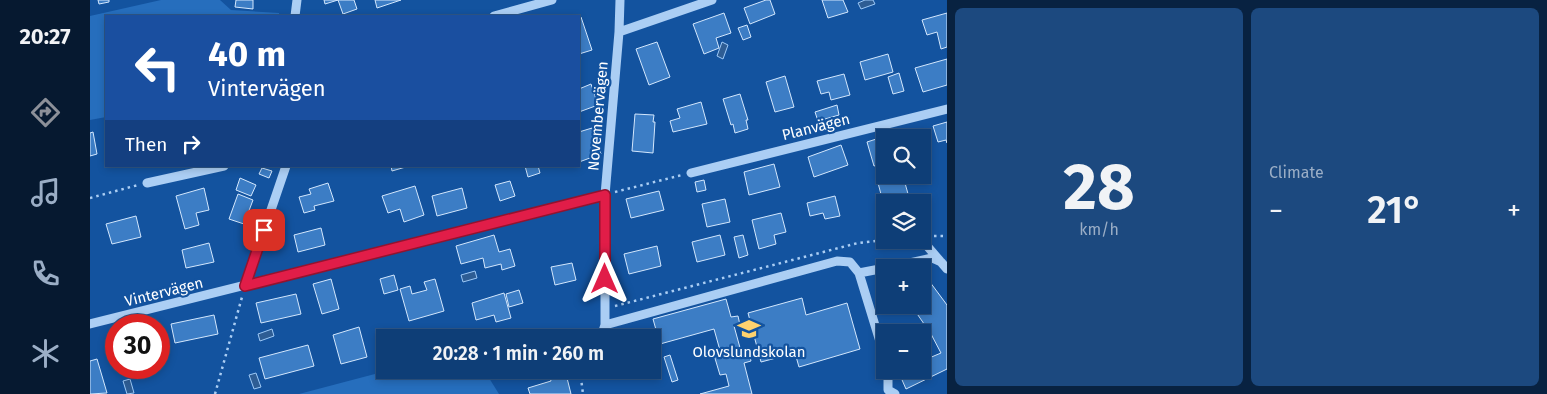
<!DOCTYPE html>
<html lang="en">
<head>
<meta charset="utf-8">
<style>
	:root { --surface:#0e3e77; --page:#1c497f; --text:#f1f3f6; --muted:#9baec6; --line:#2e5789; --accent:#8c9099 }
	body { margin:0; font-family:"Fira Sans",sans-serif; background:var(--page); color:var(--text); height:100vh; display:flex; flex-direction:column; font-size:19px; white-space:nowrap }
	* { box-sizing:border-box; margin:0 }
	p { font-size:16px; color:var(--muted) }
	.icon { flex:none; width:28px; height:28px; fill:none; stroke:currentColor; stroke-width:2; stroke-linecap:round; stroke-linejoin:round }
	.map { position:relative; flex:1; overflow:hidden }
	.drawer { display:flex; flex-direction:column; gap:8px; padding:8px; background:#082241; width:600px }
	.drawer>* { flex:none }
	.guide { position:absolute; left:15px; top:15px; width:475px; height:152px; border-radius:0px; box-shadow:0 2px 8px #0003,0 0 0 1px var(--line); background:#1a4fa0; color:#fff; overflow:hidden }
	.fabs { position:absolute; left:786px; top:129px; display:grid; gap:10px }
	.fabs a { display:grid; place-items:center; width:55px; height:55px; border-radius:0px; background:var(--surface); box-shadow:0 2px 8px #0003,0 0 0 1px var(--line); font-size:25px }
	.speed { position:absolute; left:15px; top:314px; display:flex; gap:10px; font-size:25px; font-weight:700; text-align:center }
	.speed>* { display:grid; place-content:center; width:65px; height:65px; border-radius:50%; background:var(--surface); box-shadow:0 2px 8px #0003,0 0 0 1px var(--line); line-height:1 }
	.speed .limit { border:8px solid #d22; background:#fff; color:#111 }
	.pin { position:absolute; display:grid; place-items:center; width:42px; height:42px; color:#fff; margin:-21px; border-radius:10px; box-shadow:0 2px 8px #0006 }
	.me { position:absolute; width:55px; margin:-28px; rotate:0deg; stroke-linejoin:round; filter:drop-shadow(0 0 4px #0008) }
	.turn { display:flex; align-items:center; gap:18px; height:105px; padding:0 20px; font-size:22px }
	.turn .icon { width:65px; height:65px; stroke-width:2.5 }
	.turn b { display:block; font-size:35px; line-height:42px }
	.then { display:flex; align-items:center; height:48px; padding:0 20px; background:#0003; gap:10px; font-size:19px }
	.big { font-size:38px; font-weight:600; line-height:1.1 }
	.drawer .card { flex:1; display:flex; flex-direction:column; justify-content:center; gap:8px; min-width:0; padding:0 18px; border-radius:8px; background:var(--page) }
	.drawer .dial { align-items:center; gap:0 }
	.dial b { font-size:65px; line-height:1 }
	.heat { display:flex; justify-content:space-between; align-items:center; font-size:28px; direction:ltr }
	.drawer .tiles { flex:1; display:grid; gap:8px; grid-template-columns:repeat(2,1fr) }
	.trip { position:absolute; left:286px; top:329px; width:285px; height:50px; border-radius:0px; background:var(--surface); box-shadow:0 2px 8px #0003,0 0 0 1px var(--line); font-weight:600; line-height:50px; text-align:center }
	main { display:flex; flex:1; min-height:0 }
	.menu { display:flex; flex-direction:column; width:90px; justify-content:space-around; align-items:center; background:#061930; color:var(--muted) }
	.menu .icon { width:35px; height:35px }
	.menu .selected { color:var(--accent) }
	.menu b { font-size:22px; color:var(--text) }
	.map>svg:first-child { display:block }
	.green { fill:#266ebd }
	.water { fill:#2e5d94; stroke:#9dc9f7 }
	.building { fill:#3c7dc5; stroke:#d3e7fd }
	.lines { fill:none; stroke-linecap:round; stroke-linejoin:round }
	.path { stroke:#abcef4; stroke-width:2.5; stroke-dasharray:2.5 4; stroke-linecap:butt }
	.minor { stroke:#abcef4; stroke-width:9 }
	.route-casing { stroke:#92132f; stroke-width:12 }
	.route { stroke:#e11d48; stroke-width:9 }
	.labels { text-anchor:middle; stroke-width:4.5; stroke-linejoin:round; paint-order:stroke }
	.street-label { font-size:15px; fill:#fff; stroke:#13539f }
	.poi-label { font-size:15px; fill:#fff; stroke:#13539f }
</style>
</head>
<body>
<main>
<nav class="menu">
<b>20:27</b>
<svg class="icon selected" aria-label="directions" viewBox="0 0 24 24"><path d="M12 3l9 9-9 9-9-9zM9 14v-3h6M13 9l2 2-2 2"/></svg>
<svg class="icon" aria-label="music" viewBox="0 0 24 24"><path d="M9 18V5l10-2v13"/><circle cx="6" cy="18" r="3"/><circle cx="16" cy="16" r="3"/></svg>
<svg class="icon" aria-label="phone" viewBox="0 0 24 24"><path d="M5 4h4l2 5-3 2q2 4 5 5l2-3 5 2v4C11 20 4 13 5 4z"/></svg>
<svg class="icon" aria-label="climate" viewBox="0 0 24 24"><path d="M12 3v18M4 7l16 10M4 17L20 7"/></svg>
</nav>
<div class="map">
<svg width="857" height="394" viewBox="0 0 857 394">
	<rect width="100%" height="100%" fill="#13539f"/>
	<path class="green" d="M71,0H130L141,10L189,13V16H16V117L0,120V16Z
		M300,370H394L409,394H209Z"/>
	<path class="water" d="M775,0H783L785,4L771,9L768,3Z
		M632,42L638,45L633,59L627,56Z
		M385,271L387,278L373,282L371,275Z
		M182,329L184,336L170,341L168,334Z
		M166,373L171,387L164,389L159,375Z
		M40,379L44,393L37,394L33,381Z"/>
	<path class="building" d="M8,0H19V2L9,4Z
		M146,0H163V9L145,7Z
		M234,0H264L267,9L253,14L248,0L235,4Z
		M285,0H311L287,8Z
		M676,0H680L685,14L660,24L654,8Z
		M732,0H753L758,12L738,18Z
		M634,13L641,33L626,38L629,48L614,54L603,24Z
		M857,13V47L851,49L847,32L837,35L832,20Z
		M491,17L502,50L489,54V18Z
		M657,25L661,37L653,40L648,28Z
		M567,42L580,77L559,85L546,49Z
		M798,54L803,72L775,80L770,62Z
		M857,59V85L833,92L825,68Z
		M809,73L814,91L803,94L798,77Z
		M754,74L760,95L741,100L739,92L731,94L727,81Z
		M695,76L704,107L685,112L676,82Z
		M501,84L508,105L489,112V89Z
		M650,94L658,120H656L658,129L645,133L643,124L641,125L633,99Z
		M611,102L617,124L583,132L580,121L590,118L587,109Z
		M747,105L749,115L728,121L725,112Z
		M545,114L564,115L563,122H565L563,153L542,151Z
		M857,122V143L856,140L848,142L843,126Z
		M502,128L511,154L489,162V132Z
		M3,132L7,154L0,156V133Z
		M802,134L803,138H795V163L784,166L777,142Z
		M751,145L758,165L724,177L718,157Z
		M684,164L690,187L659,195L654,172Z
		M301,166H319L302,171Z
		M435,166H448L450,173L438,177Z
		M172,168L182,171L179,178L169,174Z
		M813,176L820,201L806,202L804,195L792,198L788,183Z
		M150,178L166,185L161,196L146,190Z
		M614,180L616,190L607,192L605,182Z
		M420,181L425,196L410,201L405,185Z
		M238,183L244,201L224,206L225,210L214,213L209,197L221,194L219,189Z
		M325,186L334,215L314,222L310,209L298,213L292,196Z
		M114,188L119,210L106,213L109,225L95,229L86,196Z
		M372,188L377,208L347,216L342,196Z
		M569,191L574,210L541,218L536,199Z
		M148,194L163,200L154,224L139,219Z
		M745,196L750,216L735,219L733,213L720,216L717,203Z
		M635,199L640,222L617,227L612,204Z
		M691,213L696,232L684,235L686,244L669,249L662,220Z
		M46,216L51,237L22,244L16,224Z
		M231,228L235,245L208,252L204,235Z
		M404,235L409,252L420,249L425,266L412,270L411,264L395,268L393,258L371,264L366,246Z
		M630,235L635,255L607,262L602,242Z
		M653,235L658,255L649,258L644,237Z
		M119,243L124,262L96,268L92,250Z
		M567,246L571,266L539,274L534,254Z
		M482,263L486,280L465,285L461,267Z
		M834,274L857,305V369L816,389L809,373L814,370H832V361L851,353L841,334L821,305H832V275Z
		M304,275L308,290L294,294L290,279Z
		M241,279L249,309L232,314L223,284Z
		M345,279L354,311L319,321L310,289L320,286L322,294L337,290L334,282Z
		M429,290L433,303L419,307L416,294Z
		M414,293L421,318L406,322L404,315L386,320L382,303Z
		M206,294L211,314L171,323L166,303Z
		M712,298L716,315L757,303L770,349L709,367L705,353L671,362L658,313Z
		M636,299L641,317L648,316L650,325L644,326L652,355L659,353L661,361L654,363L662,394H610L639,386L636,374L630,375L624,355L631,354L624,329L570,344L563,319Z
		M124,315L128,334L85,343L81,324Z
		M269,327L277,357L251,364L243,335Z
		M69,344L75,364L69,366Z
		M218,345L224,366L175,379L169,358Z
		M580,355L588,380L582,382L574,357Z
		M7,359L17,393L0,394V361Z
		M458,370H478L480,377L477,378L481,394H440L438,388L461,381Z"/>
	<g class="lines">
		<path class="path" d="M525,192L592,175
			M0,198L48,185
			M844,236H857
			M525,306L768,243L795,240
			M492,370L491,378L493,394
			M125,394L152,297"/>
		<path class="minor" d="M205,16L207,0
			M404,16L462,0
			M529,32L622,0
			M601,173L857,109
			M57,183L134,166
			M832,240L850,261
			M797,268L842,258L851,262L857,269
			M769,273L795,268
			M155,286L196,166
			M0,324L515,195
			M515,325L747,261L760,262L769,273L795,358
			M511,337L515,325V195L529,32L530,0
			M798,370V390L805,394"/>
	</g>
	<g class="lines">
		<defs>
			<path id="route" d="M174,230L155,286L515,195V279"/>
		</defs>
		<use href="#route" class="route-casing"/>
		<use href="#route" class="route"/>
	</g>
	<defs>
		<symbol id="school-bare" viewBox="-9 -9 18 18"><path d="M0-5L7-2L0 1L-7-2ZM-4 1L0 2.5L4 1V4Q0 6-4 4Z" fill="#ffd26e" stroke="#13539f" stroke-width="2.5" paint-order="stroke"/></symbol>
	</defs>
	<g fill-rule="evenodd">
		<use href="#school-bare" x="643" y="313" width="32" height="32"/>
	</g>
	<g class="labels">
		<g class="street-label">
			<text transform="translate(508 116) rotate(-85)" y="5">Novembervägen</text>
			<text transform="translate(726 127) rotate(-14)" y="5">Planvägen</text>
			<text transform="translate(74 292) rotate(-14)" y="5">Vintervägen</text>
		</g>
		<g class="poi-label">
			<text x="659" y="357">Olovslundskolan</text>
		</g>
	</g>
</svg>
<div class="fabs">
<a><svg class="icon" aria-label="search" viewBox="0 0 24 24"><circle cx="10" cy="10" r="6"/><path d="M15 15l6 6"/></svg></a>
<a><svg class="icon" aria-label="layers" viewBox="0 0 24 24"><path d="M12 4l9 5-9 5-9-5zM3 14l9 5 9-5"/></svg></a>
<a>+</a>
<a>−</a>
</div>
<div class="speed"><div class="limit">30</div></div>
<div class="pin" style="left:174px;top:230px;background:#d93025"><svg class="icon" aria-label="arrive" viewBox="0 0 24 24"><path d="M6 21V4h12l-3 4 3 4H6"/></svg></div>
<svg class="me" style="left:515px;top:279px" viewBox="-20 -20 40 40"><path d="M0-17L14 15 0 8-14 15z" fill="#e11d48" stroke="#fff" stroke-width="4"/></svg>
<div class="trip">20:28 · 1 min · 260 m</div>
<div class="guide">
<div class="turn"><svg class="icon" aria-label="left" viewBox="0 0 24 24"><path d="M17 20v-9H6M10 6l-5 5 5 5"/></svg><div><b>40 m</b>Vintervägen</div></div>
<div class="then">Then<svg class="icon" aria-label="right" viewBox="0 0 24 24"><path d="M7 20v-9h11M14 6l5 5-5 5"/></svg></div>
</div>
</div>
<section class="drawer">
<div class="tiles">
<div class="card dial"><b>28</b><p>km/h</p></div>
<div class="card"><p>Climate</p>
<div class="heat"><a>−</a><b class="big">21°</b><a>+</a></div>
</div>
</div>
</section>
</main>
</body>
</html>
